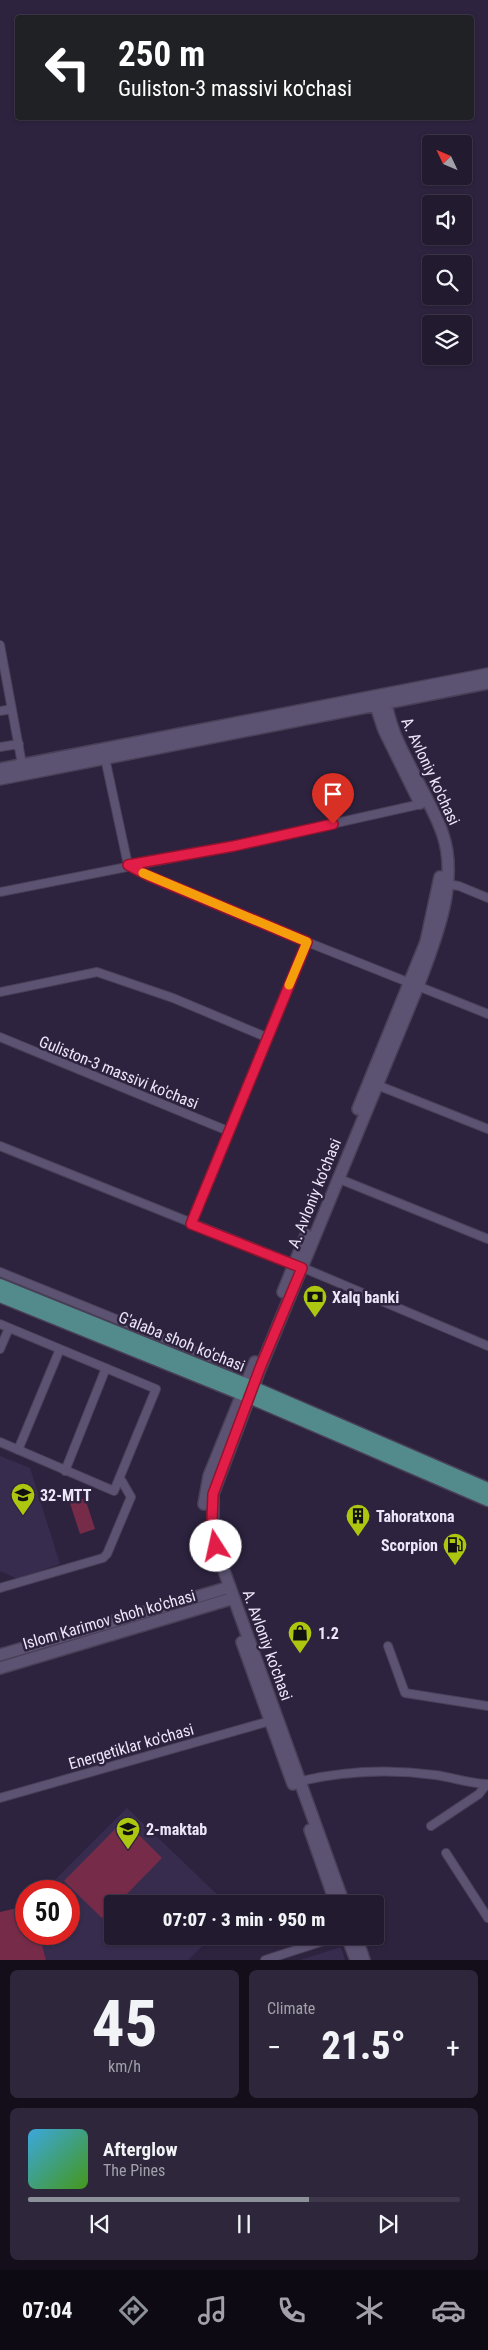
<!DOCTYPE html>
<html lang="en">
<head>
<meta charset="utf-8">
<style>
	:root { --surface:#221a2f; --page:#2e273b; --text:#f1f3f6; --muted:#a2a1aa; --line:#3f384b; --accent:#8c9099 }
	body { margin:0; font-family:"Roboto Condensed",sans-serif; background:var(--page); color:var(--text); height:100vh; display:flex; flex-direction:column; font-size:19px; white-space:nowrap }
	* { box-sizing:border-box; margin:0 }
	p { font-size:16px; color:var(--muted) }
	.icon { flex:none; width:28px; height:28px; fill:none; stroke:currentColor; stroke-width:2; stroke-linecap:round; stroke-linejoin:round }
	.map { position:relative; height:1960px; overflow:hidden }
	.panel { display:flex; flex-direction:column; gap:10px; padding:10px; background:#130e1a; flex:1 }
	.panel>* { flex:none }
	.banner { position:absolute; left:15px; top:15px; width:459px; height:105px; border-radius:5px; box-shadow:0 1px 4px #0004,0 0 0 1px var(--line); background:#202124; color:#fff; overflow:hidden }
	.needle { width:32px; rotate:314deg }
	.controls { position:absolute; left:422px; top:135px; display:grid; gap:10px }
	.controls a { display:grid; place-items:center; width:50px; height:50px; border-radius:5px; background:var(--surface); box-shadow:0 1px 4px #0004,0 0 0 1px var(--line); font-size:25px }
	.speed { position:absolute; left:15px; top:1880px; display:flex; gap:10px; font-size:25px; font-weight:700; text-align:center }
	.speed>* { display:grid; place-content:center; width:65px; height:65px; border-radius:50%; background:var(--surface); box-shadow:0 1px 4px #0004,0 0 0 1px var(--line); line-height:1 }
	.speed .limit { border:8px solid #d22; background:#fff; color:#111 }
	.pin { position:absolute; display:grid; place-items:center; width:42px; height:42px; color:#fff; margin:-51px -21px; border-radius:50% 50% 50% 0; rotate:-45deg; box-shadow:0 0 5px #0007 }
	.pin .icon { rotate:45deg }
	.me { position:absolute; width:55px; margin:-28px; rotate:350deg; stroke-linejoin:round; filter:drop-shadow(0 0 4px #0008) }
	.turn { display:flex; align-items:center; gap:18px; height:105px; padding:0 20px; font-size:22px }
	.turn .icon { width:65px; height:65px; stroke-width:2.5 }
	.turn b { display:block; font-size:35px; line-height:42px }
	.big { font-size:38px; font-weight:800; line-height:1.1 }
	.panel .card { flex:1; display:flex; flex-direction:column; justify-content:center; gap:8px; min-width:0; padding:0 18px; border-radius:8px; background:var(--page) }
	.panel .dial { align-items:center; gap:0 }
	.dial b { font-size:65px; line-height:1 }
	.song { display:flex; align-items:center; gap:15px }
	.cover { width:60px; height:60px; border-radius:8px; background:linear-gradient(135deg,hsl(200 70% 55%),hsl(100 70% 35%)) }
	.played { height:5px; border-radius:2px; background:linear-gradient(90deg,var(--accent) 65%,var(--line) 65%) }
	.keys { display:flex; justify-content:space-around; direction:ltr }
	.heat { display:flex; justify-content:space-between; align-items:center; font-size:28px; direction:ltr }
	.panel .tiles { flex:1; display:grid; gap:10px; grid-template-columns:1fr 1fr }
	.card:last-child { grid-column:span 2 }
	.trip { position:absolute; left:104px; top:1895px; width:280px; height:50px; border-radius:5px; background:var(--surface); box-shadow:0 1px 4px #0004,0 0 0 1px var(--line); font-weight:800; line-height:50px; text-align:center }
	.dock { display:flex; height:80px; justify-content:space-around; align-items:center; background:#0e0a13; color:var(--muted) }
	.dock .icon { width:35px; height:35px }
	.dock .on { color:var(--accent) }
	.dock b { font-size:22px; color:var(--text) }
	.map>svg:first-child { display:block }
	.built { fill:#382c4e }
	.green { fill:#762c49 }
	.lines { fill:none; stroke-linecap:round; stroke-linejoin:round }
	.street-casing { stroke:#494058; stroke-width:10 }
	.secondary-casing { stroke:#494058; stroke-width:14 }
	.primary-casing { stroke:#494058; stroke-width:15 }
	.street { stroke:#5c5372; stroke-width:8 }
	.secondary { stroke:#5c5372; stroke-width:11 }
	.primary { stroke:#538a8b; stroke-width:12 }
	.route-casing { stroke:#92132f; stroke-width:12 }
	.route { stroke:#e11d48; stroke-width:9 }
	.slow { stroke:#f59e0b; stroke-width:9 }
	.labels { text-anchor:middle; stroke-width:5; stroke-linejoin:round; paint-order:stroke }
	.street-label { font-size:16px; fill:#ece6f9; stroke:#2d233f }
	.poi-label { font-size:16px; font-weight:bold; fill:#ece6f9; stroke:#2d233f; text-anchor:start }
</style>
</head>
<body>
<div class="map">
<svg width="488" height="1960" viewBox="0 0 488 1960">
	<rect width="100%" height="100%" fill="#2d233f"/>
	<path class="built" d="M0,1456L30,1468L60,1564L18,1579L0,1571Z
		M127,1808L227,1904H112V1936H213L188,1960H46L39,1934H69V1891H44Z
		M341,1947L345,1960H300Z"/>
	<path class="green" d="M85,1498L95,1529L80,1534L70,1503Z
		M124,1820L162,1858L117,1904H112V1908L102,1918L64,1881Z
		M26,1906V1934H39L46,1960H0V1912Z"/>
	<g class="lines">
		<defs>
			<path id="street" d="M0,645L22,764
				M0,711L12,709
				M0,747L19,744
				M105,758L128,865L149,877L307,942L488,1014
				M447,884L459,886L488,898
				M0,892L233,846L421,804
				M0,992L97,972L173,998L266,1037
				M0,1037L228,1131
				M377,1085L488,1129
				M0,1146L294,1264L488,1346
				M337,1178L488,1239
				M191,1224L307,942
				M0,1272L232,1366
				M0,1324L156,1389L114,1491L0,1442
				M0,1349L9,1328
				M18,1450L60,1349
				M65,1471L106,1368
				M0,1588L103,1558L107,1554L131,1497L120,1478
				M388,1646L405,1693L488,1706
				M301,1781C344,1771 391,1769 435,1775C452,1777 470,1784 488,1784
				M0,1798L270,1721
				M431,1826L479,1794L486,1785
				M446,1853L488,1918
				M265,1960L339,1936"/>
			<path id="secondary" d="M373,697L384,730L420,803
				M0,769L488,674
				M0,779L488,683
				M358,1109L426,942L440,877
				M283,1292L306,1235
				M204,1504L209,1476L255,1362
				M242,1642L293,1784
				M0,1655L230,1587
				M0,1668L234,1598
				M310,1830L336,1904
				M344,1904L223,1568L213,1532V1494L260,1369L418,986C435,941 459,883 443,835C437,816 426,798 417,780C403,752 388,727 385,695
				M347,1936L356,1960
				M356,1936L364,1960"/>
			<path id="primary" d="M0,1285L245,1384L488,1489
				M0,1296L242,1394L488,1500"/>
		</defs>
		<use href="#street" class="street-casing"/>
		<use href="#secondary" class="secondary-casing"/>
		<use href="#primary" class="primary-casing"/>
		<use href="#street" class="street"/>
		<use href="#secondary" class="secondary"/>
		<use href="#primary" class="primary"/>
	</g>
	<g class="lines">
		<defs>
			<path id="route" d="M216,1546L212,1520L213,1494L260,1368L302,1268L191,1224L307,942L149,876L128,865L234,846L333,824"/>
		</defs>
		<use href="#route" class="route-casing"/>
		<use href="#route" class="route"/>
		<path class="slow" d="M143,873L307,942L289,985"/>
	</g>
	<defs>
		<symbol id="bank-pin" viewBox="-11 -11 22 30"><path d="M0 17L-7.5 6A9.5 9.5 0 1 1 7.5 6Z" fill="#adc610" stroke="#2d233f"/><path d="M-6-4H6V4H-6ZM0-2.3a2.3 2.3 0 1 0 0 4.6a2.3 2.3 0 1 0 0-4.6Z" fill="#111"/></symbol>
		<symbol id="school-pin" viewBox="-11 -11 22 30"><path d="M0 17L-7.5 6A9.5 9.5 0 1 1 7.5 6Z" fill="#adc610" stroke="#2d233f"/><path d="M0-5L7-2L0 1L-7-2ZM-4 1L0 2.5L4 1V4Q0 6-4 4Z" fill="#111"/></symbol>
		<symbol id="building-pin" viewBox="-11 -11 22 30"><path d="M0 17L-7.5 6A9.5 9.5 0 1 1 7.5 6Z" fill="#adc610" stroke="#2d233f"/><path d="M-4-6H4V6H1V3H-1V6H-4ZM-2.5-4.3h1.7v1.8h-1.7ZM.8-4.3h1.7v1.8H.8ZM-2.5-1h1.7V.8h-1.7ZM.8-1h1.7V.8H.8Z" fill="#111"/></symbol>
		<symbol id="fuel-pin" viewBox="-11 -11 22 30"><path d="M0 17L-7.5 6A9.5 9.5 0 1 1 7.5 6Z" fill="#adc610" stroke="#2d233f"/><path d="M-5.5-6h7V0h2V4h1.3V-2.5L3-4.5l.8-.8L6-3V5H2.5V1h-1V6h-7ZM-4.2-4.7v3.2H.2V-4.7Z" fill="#111"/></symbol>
		<symbol id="shop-pin" viewBox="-11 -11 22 30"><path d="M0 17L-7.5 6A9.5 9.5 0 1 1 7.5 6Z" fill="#adc610" stroke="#2d233f"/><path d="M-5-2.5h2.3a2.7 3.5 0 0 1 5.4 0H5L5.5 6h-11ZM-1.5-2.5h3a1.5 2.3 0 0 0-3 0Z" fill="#111"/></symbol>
	</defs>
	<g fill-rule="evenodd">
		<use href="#bank-pin" x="301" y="1283" width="28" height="38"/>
		<use href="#school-pin" x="9" y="1481" width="28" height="38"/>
		<use href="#building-pin" x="344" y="1502" width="28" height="38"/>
		<use href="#fuel-pin" x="441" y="1531" width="28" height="38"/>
		<use href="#shop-pin" x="286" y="1619" width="28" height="38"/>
		<use href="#school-pin" x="114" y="1815" width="28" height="38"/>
	</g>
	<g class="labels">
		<g class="street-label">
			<text transform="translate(431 771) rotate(65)" y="6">A. Avloniy ko'chasi</text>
			<text transform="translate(119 1072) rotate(22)" y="6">Guliston-3 massivi ko'chasi</text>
			<text transform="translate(314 1193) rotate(-68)" y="6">A. Avloniy ko'chasi</text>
			<text transform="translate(182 1341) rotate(22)" y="6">G'alaba shoh ko'chasi</text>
			<text transform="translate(109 1619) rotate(-16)" y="6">Islom Karimov shoh ko'chasi</text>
			<text transform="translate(268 1645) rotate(70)" y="6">A. Avloniy ko'chasi</text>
			<text transform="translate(131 1746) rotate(-16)" y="6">Energetiklar ko'chasi</text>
		</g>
		<g class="poi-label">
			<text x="332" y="1303">Xalq banki</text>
			<text x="40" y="1501">32-MTT</text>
			<text x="376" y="1522">Tahoratxona</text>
			<text x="438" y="1551" text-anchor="end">Scorpion</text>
			<text x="318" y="1639">1.2</text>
			<text x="146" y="1835">2-maktab</text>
		</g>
	</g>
</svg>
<div class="controls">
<a><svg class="needle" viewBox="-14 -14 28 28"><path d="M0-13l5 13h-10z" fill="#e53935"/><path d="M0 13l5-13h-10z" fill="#a2a1aa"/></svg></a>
<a><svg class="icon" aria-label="sound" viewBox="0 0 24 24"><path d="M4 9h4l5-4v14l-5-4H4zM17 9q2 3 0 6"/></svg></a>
<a><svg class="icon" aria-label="search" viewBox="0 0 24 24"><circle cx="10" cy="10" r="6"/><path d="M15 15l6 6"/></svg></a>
<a><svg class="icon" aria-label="layers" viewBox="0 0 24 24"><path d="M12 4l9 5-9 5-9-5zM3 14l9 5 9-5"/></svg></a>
</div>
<div class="speed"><div class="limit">50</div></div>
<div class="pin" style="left:333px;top:824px;background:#d93025"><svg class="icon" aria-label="arrive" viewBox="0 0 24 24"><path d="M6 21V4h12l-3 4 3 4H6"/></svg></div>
<svg class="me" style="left:216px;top:1546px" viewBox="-20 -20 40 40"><circle r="19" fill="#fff"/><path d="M0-13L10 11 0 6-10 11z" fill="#e11d48"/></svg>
<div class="trip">07:07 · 3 min · 950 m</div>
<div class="banner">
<div class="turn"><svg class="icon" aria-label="left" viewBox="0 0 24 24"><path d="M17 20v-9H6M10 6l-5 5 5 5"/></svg><div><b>250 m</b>Guliston-3 massivi ko'chasi</div></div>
</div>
</div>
<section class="panel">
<div class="tiles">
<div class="card dial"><b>45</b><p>km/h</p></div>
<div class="card"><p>Climate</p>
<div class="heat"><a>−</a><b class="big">21.5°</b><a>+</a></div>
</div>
<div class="card">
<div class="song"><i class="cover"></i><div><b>Afterglow</b><p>The Pines</p></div></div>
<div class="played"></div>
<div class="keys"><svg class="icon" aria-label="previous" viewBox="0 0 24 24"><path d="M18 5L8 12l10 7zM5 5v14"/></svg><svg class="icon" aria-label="pause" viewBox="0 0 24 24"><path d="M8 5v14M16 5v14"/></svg><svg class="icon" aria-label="next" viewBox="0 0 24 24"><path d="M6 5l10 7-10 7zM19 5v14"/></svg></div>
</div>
</div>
</section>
<nav class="dock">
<b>07:04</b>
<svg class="icon on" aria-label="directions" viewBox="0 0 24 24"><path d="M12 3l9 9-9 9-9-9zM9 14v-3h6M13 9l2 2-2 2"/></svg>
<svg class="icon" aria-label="music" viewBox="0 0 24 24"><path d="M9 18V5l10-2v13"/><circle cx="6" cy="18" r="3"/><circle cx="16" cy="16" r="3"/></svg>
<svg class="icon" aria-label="phone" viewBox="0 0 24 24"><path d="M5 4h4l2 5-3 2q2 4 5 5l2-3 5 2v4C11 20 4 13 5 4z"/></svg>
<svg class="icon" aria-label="climate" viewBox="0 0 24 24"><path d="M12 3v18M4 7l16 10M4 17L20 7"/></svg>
<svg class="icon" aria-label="car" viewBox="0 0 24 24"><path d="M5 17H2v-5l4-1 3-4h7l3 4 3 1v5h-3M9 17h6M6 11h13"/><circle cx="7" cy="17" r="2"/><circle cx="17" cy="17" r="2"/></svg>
</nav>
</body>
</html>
